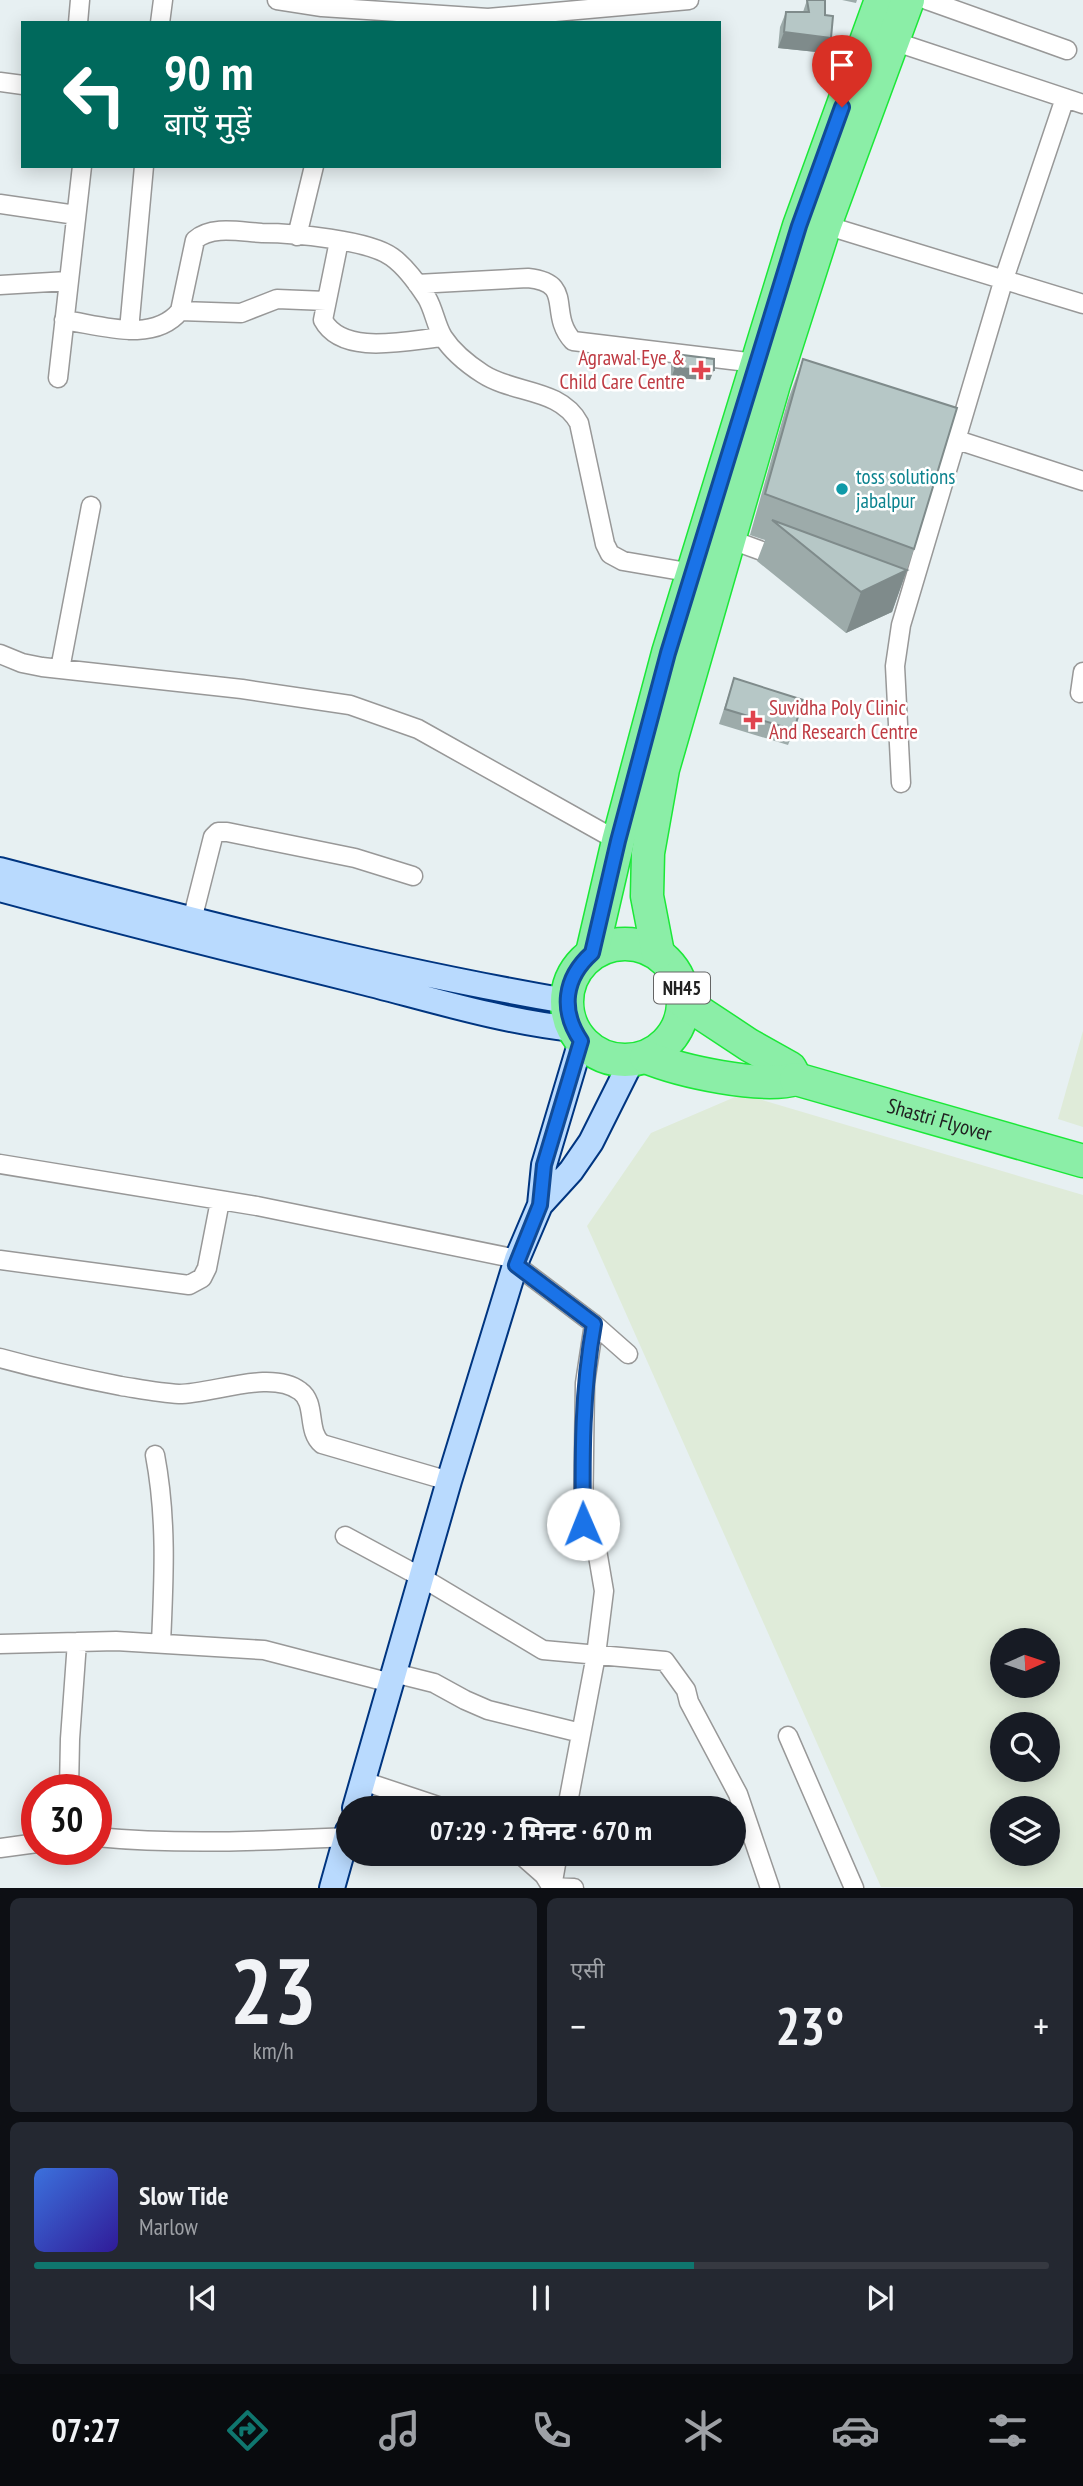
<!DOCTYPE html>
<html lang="hi">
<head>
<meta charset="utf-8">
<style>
	:root { --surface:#171b24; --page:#242831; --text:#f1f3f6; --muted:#9ea1a6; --line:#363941; --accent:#0f766e }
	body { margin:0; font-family:"PT Sans Narrow","Noto Sans Devanagari",sans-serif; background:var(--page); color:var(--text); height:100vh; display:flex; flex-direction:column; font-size:26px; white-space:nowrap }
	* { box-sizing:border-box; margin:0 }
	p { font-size:23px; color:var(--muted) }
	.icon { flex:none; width:38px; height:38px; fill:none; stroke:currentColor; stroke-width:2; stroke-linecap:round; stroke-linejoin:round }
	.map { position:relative; height:1888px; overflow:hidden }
	.sheet { display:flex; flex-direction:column; gap:10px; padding:10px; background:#0d0f14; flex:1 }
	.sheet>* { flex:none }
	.hud { position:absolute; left:21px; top:21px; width:700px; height:147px; border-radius:0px; box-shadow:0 4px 18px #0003; background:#00695c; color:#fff; overflow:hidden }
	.needle { width:46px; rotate:87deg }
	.buttons { position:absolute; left:990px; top:1628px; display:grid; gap:14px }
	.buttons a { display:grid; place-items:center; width:70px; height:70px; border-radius:50%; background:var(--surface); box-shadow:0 4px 18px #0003; font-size:35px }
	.speed { position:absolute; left:21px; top:1774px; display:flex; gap:14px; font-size:35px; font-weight:700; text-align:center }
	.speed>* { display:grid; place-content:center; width:91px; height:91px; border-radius:50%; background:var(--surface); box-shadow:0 4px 18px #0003; line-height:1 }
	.speed .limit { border:10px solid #d22; background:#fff; color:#111 }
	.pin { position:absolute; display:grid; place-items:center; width:60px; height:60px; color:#fff; margin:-72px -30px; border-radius:50% 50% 50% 0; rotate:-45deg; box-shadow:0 0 7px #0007 }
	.pin .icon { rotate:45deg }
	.me { position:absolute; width:77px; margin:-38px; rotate:359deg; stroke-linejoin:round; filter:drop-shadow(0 0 5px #0008) }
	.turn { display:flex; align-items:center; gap:24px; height:147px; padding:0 28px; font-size:32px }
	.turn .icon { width:91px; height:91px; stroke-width:2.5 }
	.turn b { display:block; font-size:49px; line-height:60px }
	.big { font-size:52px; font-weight:800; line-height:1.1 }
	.sheet .tile { flex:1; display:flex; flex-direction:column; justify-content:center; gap:10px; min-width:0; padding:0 24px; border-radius:10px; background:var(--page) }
	.sheet .dial { align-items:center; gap:0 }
	.dial b { font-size:91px; line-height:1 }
	.song { display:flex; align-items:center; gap:21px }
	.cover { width:84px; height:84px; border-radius:10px; background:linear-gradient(135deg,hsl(220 70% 55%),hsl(250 70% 35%)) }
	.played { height:7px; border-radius:4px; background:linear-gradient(90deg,var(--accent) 65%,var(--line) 65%) }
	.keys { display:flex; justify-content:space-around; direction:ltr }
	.heat { display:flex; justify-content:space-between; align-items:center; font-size:38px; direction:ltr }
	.sheet .tiles { flex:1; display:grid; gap:10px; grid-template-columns:1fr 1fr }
	.tile:last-child { grid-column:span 2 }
	.trip { position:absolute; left:336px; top:1796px; width:410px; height:70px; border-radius:35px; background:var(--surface); box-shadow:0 4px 18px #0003; font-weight:800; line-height:70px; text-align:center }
	.dock { display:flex; height:112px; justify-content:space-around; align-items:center; background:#090b0e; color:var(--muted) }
	.dock .icon { width:49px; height:49px }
	.dock .selected { color:var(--accent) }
	.dock b { font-size:32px; color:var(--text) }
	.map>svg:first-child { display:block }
	.industrial { fill:#dfebd9; fill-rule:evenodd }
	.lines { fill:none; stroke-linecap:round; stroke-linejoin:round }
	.street-casing { stroke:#989898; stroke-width:21 }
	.secondary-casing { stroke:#003580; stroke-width:28 }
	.highway-casing { stroke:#1ce838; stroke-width:35 }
	.street { stroke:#fff; stroke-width:18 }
	.secondary { stroke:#b9dafe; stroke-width:24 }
	.highway { stroke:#8beea7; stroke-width:32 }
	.wall { fill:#9dabaa }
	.shaded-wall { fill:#7f8b8b }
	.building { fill:#b6c7c6; stroke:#7f8b8b; stroke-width:2 }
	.route-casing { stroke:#114b97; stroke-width:18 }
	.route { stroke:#1a73e8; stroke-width:12 }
	.health-dot { fill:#e0444e; stroke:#fff; stroke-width:2.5 }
	.culture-dot { fill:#0f9aa8; stroke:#fff; stroke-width:2.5 }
	.labels { text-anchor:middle; stroke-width:5; stroke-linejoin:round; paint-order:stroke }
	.shield { fill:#fff; stroke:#646464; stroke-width:2 }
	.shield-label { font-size:19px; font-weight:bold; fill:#212121 }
	.health-label { font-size:21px; fill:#be3a42; stroke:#fff; text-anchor:end }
	.culture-label { font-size:21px; fill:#0d838f; stroke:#fff; text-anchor:start }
	.street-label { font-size:21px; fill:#212121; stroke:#fff }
</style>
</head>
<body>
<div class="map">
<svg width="1083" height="1888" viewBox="0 0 1083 1888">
	<rect width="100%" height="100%" fill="#e7f0f2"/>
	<path class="industrial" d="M1083,1031V1127L1058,1119Z
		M742,1094L1083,1195V1887H881L587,1226L651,1133ZM1003,1640H1048V1685H1003ZM1003,1724H1048V1769H1003ZM1003,1808H1048V1853H1003Z"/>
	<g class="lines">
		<defs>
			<path id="street" d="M277,0L322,7L488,18L689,0
				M927,0L1067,50
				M78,23L80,0
				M160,23L163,0
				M893,41L1083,104
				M0,82L23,85
				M0,204L76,215
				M825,225L1083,304
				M297,236L314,166
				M339,241L323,320C343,357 409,340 443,337
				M417,284L528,278C576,283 547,313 573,341L756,363
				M0,285L68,281
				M180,311L241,313L277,299L326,301
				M64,320C100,325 153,344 180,311L195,240C212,225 241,232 262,233C293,233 369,240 392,257C406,267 418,284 427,298C434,310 436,326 443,337C452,351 469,365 483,374C514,394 560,388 579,423L605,544L610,554L623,561L693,573
				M129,330L144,166
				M58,378L82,166
				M945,436L1083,481
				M729,539L781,558
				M0,654L22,663L42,667L242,689L350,705L418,729L618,841
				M60,669L91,506
				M1080,693L1083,672
				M901,783L895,666L901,625L1003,282L1065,98
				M192,920L213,837L218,832H227L355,858L413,876
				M0,1164L257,1206L517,1259
				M0,1260L189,1285L202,1278L207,1268L220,1201
				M516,1265L594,1324L628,1354
				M0,1358C40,1369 80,1378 121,1386C140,1389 160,1393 179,1394C213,1394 271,1369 300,1391C317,1403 306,1431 322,1444L449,1481
				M155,1455C167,1518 164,1578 161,1643
				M345,1536L421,1577L543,1650L665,1661L686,1690L689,1702L738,1794L770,1888
				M0,1644L116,1641L264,1650L391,1683
				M394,1673L434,1683L465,1700L488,1710L581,1733
				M788,1736L854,1888
				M363,1781L444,1808
				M69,1790L70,1739L77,1642
				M567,1808L596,1655L604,1591L597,1550L583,1524L585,1383L594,1324
				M96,1837C180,1845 263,1841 346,1837
				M0,1848L37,1843
				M519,1853L544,1875L552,1888
				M558,1853L552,1887L574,1888"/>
			<path id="secondary" d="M0,870C187,919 375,968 566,1001
				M0,889C118,921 237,951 355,980C427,998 499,1021 573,1029
				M540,1205L571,1171L591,1142L632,1060
				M355,1808L449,1481L517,1259L540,1205L544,1165L581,1041
				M332,1888L348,1831"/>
			<g id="highway">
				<circle cx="625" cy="1002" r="58"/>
				<path d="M592,953L618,841L668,653L799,226L881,0"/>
				<path d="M658,953L647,896L648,853L663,769L774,384L825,225L908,0"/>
				<path d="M684,1002L749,1045L790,1068L796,1079"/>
				<path d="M646,1057C680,1071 761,1089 796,1079"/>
				<path id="s1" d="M796,1079L1083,1161"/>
			</g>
		</defs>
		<use href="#street" class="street-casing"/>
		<use href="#secondary" class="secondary-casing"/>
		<use href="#highway" class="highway-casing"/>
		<use href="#street" class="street"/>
		<use href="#secondary" class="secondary"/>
		<use href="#highway" class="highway"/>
	</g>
	<path class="wall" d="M807,0L825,15L831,38L826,53L778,48L780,27L786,12H803Z
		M842,0H857L856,3Z
		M675,354L710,380L671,378V364Z
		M803,359L914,549L892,612L846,633L757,561L765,540L750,535L788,400Z
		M734,678L794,730L788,745L719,724Z"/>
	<path class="shaded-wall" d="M784,32L831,38L826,53L778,48Z
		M675,368L714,370L710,380L671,378Z
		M907,570L892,612L846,633L861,592Z"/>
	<path class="building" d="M807,0H825V15L833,16L831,38L784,32L786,12H809Z
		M675,354L714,359V370L675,368Z
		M803,359L957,408L914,549L765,494Z
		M772,520L907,570L861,592Z
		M734,678L803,700L794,730L725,709Z"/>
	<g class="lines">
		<defs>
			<path id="route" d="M583,1524C582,1456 582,1390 594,1324L516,1265L540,1205L544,1165L581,1041C560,1010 564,978 592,953L618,841L668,653L799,226L842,107"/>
		</defs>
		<use href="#route" class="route-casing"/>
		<use href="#route" class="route"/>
	</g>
	<g class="health-dot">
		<path d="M697.5 359.5h7v7h7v7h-7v7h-7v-7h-7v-7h7z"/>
		<path d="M749.5 709.5h7v7h7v7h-7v7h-7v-7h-7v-7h7z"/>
	</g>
	<circle class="culture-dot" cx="842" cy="489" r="7"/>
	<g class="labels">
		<rect class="shield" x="654" y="972.5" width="56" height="31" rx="5"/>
		<g class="shield-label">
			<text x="682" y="995">NH45</text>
		</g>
		<g class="health-label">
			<text x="685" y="365">Agrawal Eye &amp;<tspan x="685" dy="24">Child Care Centre</tspan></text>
			<text x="769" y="715" text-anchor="start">Suvidha Poly Clinic<tspan x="769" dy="24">And Research Centre</tspan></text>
		</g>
		<g class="culture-label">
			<text x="856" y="484">toss solutions<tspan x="856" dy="24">jabalpur</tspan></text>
		</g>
		<g class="street-label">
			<text dy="7" stroke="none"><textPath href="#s1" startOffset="149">Shastri Flyover</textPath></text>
		</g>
	</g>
</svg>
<div class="buttons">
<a><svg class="needle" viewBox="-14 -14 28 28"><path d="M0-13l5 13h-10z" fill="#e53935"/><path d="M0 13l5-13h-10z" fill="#9ea1a6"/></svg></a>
<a><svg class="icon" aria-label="search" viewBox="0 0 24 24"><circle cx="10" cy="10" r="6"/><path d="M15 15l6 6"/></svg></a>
<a><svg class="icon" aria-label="layers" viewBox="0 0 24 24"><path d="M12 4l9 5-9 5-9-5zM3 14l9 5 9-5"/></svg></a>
</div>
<div class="speed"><div class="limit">30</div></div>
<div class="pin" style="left:842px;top:107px;background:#d93025"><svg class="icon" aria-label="arrive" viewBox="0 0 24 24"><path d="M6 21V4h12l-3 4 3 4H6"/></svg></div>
<svg class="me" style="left:583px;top:1524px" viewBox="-20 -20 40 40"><circle r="19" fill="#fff"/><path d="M0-13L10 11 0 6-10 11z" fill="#1a73e8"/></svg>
<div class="trip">07:29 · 2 मिनट · 670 m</div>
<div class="hud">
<div class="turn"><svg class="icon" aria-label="left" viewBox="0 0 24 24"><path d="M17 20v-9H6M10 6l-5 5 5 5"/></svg><div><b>90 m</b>बाएँ मुड़ें</div></div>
</div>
</div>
<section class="sheet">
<div class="tiles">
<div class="tile dial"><b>23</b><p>km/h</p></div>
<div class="tile"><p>एसी</p>
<div class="heat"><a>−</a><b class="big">23°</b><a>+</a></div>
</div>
<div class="tile">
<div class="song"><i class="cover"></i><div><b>Slow Tide</b><p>Marlow</p></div></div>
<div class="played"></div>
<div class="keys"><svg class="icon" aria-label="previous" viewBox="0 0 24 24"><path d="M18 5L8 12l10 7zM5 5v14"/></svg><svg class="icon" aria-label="pause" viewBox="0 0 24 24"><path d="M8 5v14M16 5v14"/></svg><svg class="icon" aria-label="next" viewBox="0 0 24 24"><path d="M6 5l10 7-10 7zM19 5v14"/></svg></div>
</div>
</div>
</section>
<nav class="dock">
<b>07:27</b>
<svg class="icon selected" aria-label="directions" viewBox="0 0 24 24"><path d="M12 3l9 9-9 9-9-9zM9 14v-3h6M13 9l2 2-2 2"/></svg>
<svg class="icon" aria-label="music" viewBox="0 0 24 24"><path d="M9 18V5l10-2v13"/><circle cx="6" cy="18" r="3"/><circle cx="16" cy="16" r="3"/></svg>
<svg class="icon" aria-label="phone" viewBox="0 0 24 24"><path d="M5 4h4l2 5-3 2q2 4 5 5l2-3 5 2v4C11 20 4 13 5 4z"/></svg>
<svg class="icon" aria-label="climate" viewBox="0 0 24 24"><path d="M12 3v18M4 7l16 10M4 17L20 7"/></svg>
<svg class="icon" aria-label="car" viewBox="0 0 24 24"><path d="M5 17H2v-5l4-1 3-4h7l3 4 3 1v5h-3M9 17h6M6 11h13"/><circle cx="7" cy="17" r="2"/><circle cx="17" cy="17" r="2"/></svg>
<svg class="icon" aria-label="filters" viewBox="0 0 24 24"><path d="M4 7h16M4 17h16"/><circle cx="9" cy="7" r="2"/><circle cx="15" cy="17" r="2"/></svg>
</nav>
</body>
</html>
